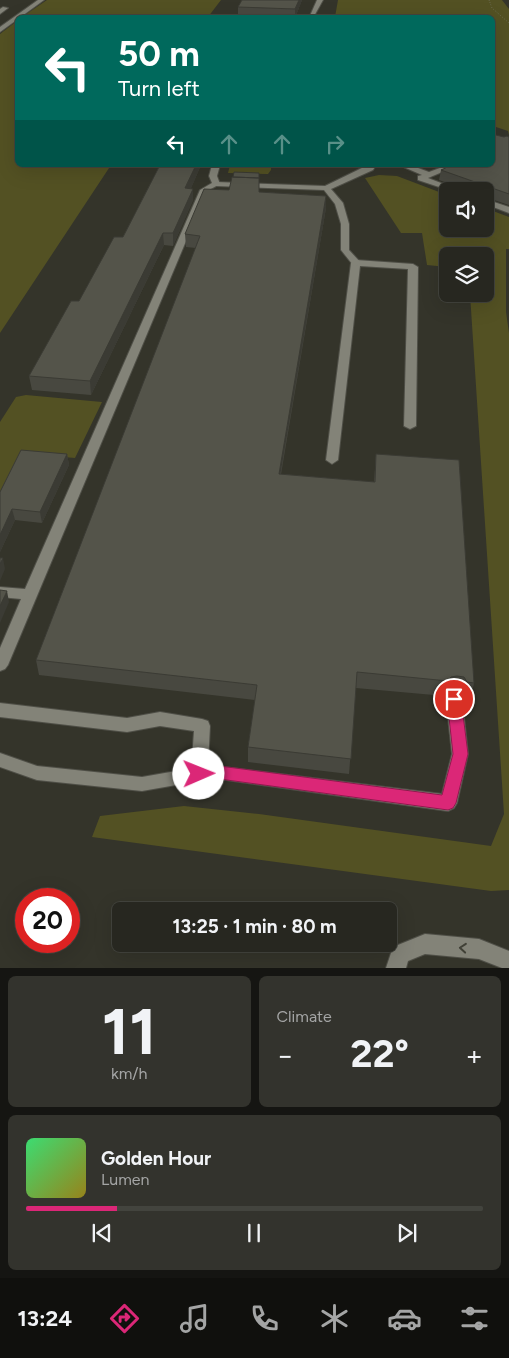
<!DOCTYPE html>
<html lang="en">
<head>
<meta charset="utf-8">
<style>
	:root { --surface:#272720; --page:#33332d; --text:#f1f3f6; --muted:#a4a5a5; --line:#43443e; --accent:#db2777 }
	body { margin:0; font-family:Figtree,sans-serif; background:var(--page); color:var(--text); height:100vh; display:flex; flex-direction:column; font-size:19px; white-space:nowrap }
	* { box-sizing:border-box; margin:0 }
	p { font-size:16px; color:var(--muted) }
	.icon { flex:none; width:28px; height:28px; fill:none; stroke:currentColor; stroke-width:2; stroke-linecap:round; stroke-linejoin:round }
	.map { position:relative; height:968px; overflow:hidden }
	.panel { display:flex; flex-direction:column; gap:8px; padding:8px; background:#151512; flex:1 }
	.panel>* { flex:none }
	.top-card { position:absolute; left:15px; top:15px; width:480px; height:152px; border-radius:8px; box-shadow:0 5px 20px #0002,0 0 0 1px var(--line); background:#00695c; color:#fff; overflow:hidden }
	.controls { position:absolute; left:439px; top:182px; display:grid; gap:10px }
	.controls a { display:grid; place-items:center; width:55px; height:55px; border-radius:8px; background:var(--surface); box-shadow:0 5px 20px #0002,0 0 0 1px var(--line); font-size:25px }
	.speed { position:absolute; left:15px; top:888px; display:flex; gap:10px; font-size:25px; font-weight:700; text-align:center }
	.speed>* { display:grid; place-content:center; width:65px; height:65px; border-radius:50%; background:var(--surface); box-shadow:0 5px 20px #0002,0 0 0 1px var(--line); line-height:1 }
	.speed .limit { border:8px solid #d22; background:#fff; color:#111 }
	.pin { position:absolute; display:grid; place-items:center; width:42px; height:42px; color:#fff; margin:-21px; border:2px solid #fff; border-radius:50%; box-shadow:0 1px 5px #0007 }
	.me { position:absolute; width:55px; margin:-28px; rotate:89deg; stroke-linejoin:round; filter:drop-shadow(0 0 4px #0008) }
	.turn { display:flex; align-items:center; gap:18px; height:105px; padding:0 20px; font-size:22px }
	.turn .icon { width:65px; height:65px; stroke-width:2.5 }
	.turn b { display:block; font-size:35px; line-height:42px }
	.lanes { display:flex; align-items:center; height:48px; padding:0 20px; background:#0003; justify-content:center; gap:25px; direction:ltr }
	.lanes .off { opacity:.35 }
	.big { font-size:38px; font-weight:700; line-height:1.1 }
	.panel .tile { flex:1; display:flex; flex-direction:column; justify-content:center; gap:8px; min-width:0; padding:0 18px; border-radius:8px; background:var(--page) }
	.panel .dial { align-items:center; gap:0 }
	.dial b { font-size:65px; line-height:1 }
	.song { display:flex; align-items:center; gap:15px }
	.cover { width:60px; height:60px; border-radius:8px; background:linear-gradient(135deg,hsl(140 70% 55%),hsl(50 70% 35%)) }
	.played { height:5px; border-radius:2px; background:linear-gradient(90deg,var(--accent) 20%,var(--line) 20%) }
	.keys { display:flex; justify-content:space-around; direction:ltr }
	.heat { display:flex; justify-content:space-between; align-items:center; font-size:28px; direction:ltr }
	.panel .tiles { flex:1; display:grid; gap:8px; grid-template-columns:1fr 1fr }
	.tile:last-child { grid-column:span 2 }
	.trip { position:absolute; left:112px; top:902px; width:285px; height:50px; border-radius:8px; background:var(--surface); box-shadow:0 5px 20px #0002,0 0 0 1px var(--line); font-weight:700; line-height:50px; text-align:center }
	.dock { display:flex; height:80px; justify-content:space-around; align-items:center; background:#10100d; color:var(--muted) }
	.dock .icon { width:35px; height:35px }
	.dock .active { color:var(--accent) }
	.dock b { font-size:22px; color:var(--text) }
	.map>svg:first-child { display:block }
	.green { fill:#535123 }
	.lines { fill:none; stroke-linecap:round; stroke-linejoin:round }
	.lane-casing { stroke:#4f4f47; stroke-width:2 }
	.street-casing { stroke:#4f4f47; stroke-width:2 }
	.secondary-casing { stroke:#4f4f47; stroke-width:2 }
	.path { stroke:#808078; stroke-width:1; stroke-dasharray:0.5 2; stroke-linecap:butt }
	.lane { fill:#838378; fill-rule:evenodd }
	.street { fill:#838378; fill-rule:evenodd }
	.secondary { fill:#838378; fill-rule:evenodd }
	.wall { fill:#484840 }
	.shaded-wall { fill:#3b3b34 }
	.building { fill:#54544a; stroke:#3b3b34 }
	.oneway { stroke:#404036 }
	.route { fill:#db2777; stroke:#8e194d }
</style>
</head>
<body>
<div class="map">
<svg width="509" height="968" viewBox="0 0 509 968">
	<rect width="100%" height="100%" fill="#34342a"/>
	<path class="green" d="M47,0H221L208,17H22Z
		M338,0H502L509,9V135L508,131L493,126L492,18L335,17Z
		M17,21L18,165H111L0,333V34Z
		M230,165H271V170L268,174L228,173Z
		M379,175L397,176L447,195L448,229H485V208L509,217V249H506V312L509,333V890L491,891L92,837L100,816L184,806L259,814L491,846L504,814L470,294H485V256H448L447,267L427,265L422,233H401L365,178Z
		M26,395L102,402L75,458L20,453L0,492V422L16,397Z"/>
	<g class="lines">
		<defs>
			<path id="lane" d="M3,7L8,8L0,14V9Z
				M212,165H220L217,176L220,184L207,191L8,665L5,669L0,671V648L21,599L0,597V587L25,589L200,190L212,183L209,176Z
				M399,165H410L429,172L448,165H459L428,178L462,191H451L418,180V176L422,175Z
				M485,199L509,207V213L485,204Z
				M356,260L413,264L418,267L416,426L410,429L404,426L408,269L360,266L338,460L332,464L326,460L351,263Z
				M454,693L460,694L462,699L468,754L457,803L454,808L448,811L212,778L199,781L193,779L191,774L194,731L160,726L127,732L0,717V703L127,718L160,712L202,719L208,721L210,726L208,765L442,794L452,754L446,699L448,694Z
				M425,934L479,939L509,951V968H502L479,959L425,954L408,961L406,968H386L393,947Z"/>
			<path id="street" d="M38,0H44L0,32V27Z
				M311,15L313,18H302Z
				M368,165H376L373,170L331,189L343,203L349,224V250L361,263L356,266L353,265L341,250V224L335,204L324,190L216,186L212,184L216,182L325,186Z
				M0,753L37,766L142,777L199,767L205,769L207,774L205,779L199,781L142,791L37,780L0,767Z"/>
			<path id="secondary" d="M317,0H323L313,18H309Z"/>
		</defs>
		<use href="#lane" class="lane-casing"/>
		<use href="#street" class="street-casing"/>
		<use href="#secondary" class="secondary-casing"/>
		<path class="path" d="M489,0L492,8L509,23"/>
		<use href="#lane" class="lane"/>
		<use href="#street" class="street"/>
		<use href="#secondary" class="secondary"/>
	</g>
	<path class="wall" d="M242,0H302L295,18L238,16V7Z
		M504,137H509V205L485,197V191H470L439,180L441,170L492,165Z
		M160,165H201L191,188L193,200L173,246L164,245L91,395L32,390L29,376L79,301L123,237Z
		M259,192L326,196V208L281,474L374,482L376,454L474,683L471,698L463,697L460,692L454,691L448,692L445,696L356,688L349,774L248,762V747L255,700L39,675L36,660L196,248L186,247L185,234Z
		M67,454L69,465L42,523L15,520L0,552V492Z"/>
	<path class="shaded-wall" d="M299,0H302L295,18V9Z
		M196,165H201L186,200L185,188Z
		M193,189V200L173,246V233Z
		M326,196V208L278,488L279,474Z
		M163,233L164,245L91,395L90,381Z
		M67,454L69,465L42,523L40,512Z
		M12,509L15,520L0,552V535Z
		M3,558L5,569L0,581V564Z
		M7,591L9,602L0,623V606Z
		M451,677L448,692L445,696L448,681Z"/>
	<path class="building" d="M242,0H299L295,9L238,7Z
		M492,134L504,137L507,136L509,137V194L441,170L452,165H492Z
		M160,165H196L185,188L193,189L173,233H163L90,381L29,376L71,301H79L114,237H123Z
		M234,172L259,173V178L233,177Z
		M232,177L259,178V192L326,196L279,474L375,482L376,454L459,460L474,683L467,682L464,677L457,676L451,677L448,681L357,672L351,759L248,747L257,685L36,660L200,236L185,234L204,189L229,190Z
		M21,450L67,454L40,512L12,509L0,535V492Z
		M0,558H3L0,564Z
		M0,590L7,591L0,606Z"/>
	<defs><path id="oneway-chevron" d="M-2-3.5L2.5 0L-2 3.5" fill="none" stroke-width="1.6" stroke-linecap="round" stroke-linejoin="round" transform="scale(1.25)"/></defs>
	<use class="oneway" href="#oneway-chevron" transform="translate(463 948) rotate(-175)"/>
	<path class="route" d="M454,694L459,695L461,699L468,754L456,803L453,808L448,810L212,778L199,780L194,778L192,774L194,769L212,765L442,795L453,754L447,699L449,695Z"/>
</svg>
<div class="controls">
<a><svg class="icon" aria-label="sound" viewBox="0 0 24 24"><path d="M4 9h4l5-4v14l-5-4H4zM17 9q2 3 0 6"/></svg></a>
<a><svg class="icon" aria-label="layers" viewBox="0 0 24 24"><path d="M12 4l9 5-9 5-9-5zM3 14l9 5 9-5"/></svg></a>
</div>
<div class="speed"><div class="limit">20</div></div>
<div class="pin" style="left:454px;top:699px;background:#d93025"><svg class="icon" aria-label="arrive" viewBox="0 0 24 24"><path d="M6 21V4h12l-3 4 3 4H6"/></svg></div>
<svg class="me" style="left:199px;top:774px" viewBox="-20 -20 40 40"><circle r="19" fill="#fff"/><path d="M0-13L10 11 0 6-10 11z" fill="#db2777"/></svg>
<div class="trip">13:25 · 1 min · 80 m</div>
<div class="top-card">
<div class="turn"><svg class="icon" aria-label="left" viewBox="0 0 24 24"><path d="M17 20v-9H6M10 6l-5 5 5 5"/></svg><div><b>50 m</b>Turn left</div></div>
<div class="lanes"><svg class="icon" aria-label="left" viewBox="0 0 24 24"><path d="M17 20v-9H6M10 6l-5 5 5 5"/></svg><svg class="icon off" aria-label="ahead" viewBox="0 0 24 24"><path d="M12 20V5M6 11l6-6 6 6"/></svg><svg class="icon off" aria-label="ahead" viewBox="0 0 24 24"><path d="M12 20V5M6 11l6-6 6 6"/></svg><svg class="icon off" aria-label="right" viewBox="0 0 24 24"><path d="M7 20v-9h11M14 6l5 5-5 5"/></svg></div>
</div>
</div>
<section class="panel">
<div class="tiles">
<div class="tile dial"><b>11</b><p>km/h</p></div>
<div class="tile"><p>Climate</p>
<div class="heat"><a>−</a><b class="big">22°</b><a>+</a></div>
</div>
<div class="tile">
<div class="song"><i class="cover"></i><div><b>Golden Hour</b><p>Lumen</p></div></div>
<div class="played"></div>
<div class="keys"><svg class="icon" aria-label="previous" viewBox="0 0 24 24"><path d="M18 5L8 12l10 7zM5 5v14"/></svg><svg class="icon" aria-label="pause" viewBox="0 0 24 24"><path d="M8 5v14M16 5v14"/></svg><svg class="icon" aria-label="next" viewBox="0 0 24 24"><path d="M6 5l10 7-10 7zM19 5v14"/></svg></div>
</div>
</div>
</section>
<nav class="dock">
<b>13:24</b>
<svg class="icon active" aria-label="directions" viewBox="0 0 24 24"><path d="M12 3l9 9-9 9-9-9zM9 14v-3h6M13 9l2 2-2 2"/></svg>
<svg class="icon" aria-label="music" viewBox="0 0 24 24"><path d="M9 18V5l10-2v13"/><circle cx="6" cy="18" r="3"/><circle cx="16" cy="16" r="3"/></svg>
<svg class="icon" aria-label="phone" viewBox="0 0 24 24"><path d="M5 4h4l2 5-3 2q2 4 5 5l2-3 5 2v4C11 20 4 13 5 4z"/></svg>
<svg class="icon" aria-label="climate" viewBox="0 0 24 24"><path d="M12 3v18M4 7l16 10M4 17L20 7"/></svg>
<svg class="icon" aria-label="car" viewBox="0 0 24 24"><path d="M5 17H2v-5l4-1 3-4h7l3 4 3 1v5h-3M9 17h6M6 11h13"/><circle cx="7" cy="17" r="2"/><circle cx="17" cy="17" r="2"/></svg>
<svg class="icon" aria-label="filters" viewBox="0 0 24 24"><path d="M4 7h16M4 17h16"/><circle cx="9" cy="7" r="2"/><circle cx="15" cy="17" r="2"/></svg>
</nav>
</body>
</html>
